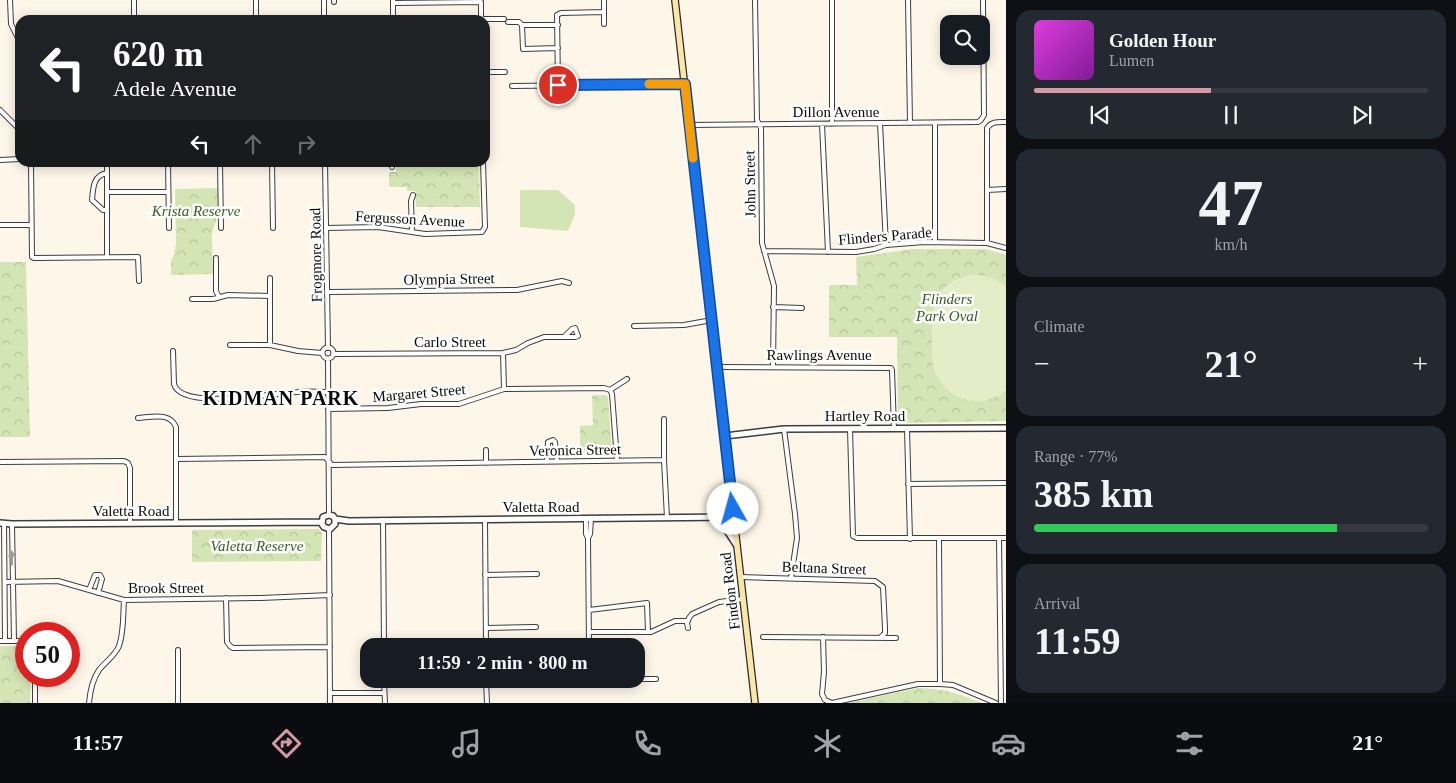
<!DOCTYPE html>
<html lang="en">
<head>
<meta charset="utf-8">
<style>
	:root { --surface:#171b24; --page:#242831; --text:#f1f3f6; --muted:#9ea1a6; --line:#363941; --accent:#d499a5 }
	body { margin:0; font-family:"Times New Roman",serif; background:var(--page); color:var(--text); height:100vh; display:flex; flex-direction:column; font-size:19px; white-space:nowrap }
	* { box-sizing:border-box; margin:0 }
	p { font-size:16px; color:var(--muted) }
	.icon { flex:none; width:28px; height:28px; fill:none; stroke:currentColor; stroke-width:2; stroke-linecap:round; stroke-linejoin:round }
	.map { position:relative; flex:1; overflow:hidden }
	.sheet { display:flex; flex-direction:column; gap:10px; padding:10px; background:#0d0f14; width:450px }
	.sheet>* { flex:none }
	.hud { position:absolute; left:15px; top:15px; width:475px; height:152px; border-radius:15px; box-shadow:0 2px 12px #0003; background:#202124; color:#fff; overflow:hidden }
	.fabs { position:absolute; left:940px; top:15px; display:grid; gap:10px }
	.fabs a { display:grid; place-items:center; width:50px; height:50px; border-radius:10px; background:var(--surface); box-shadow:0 2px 12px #0003; font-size:25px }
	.speed { position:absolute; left:15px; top:622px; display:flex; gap:10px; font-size:25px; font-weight:700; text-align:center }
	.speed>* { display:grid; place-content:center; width:65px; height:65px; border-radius:50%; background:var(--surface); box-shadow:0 2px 12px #0003; line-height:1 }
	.speed .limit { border:8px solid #d22; background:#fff; color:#111 }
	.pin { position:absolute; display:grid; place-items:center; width:42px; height:42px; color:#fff; margin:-21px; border:2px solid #fff; border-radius:50%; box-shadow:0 1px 5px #0007 }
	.me { position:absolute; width:55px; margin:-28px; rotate:353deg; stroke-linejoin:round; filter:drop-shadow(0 0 4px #0008) }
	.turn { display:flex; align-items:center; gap:18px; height:105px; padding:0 15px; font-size:22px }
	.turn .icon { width:65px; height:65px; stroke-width:2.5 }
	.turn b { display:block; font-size:35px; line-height:42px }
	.lanes { display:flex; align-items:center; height:48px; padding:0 15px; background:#0003; justify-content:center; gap:25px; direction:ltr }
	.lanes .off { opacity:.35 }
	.big { font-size:38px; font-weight:800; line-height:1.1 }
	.sheet .widget { flex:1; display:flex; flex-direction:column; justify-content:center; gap:8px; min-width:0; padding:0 18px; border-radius:15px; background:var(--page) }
	.sheet .dial { align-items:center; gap:0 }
	.dial b { font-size:65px; line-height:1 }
	.song { display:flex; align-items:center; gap:15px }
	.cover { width:60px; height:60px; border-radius:8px; background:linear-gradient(135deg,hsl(300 70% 55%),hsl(290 70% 35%)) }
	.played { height:5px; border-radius:2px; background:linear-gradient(90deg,var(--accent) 45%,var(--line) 45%) }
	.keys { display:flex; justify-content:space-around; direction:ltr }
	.heat { display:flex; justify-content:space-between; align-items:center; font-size:28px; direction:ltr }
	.charge { height:8px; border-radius:4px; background:linear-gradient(90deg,#34c759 77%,var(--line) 0) }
	.trip { position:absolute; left:360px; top:638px; width:285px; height:50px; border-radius:15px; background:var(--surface); box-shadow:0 2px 12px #0003; font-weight:800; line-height:50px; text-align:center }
	.menu { display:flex; height:80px; justify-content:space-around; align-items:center; background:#090b0e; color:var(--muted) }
	.menu .icon { width:35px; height:35px }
	.menu .active { color:var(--accent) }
	.menu b { font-size:22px; color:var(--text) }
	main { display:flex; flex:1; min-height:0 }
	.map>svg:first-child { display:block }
	.grass { fill:#d4e5b5 }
	.park { fill:url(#park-crowns) }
	.pitch { fill:#e4edc7 }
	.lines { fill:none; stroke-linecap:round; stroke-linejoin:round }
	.minor-casing { stroke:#3d3d3d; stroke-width:6 }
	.tertiary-casing { stroke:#3d3d3d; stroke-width:8 }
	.secondary-casing { stroke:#2c2c2c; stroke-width:8 }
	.minor { stroke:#fff; stroke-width:4 }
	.tertiary { stroke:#fff; stroke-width:5 }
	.secondary { stroke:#fae7a7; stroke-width:5.5 }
	.oneway { fill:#9d9d9d }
	.route-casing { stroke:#114b97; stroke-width:12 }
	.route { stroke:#1a73e8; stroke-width:9 }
	.slow { stroke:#f59e0b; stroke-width:9 }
	.labels { text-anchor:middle; stroke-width:5; stroke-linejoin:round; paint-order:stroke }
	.street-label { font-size:15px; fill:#0a0a0a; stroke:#fff }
	.park-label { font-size:15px; font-style:italic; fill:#345d1f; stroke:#fff }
	.district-label { font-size:20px; font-weight:bold; letter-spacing:1px; fill:#0a0a0a; stroke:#fff }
</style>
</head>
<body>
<main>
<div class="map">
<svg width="1006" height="703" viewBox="0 0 1006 703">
	<defs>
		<pattern id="park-crowns" width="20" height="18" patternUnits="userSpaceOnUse" patternTransform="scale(1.25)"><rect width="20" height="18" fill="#d4e5b5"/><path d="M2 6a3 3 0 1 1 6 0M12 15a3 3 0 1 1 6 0" fill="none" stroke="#b5c39a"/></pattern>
	</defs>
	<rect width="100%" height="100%" fill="#fef7e9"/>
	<path class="grass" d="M520,190H558L575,205V214L568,231L520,227Z"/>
	<path class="park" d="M469,16V20H420V17Z
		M396,164H479L480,207H416L415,191H407V187H389V172H396Z
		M219,188L216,221L212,233L213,274L171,275V261L174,254L176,243L175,189Z
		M912,249H986L1006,255V421L902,423L898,420L897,337H829V285H857L856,257Z
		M0,262H26L30,437H0Z
		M592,395H605L608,397L612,453L611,455H580V426L593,425Z
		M319,529L322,534L321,561L192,562V530Z
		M0,646H26V676H31L30,703H0Z
		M918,688C945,689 957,693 982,703H848Z"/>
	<path class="pitch" d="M970,275C984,274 996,278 1006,287V390C984,410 948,402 936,374C931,365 932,354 932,344C932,311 930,284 970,275Z"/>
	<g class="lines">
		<defs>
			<path id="minor" d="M10,0L11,24L20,42
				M134,0V20
				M256,0V20
				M324,0V20
				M334,0V2
				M393,0V20
				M604,0V24
				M755,0L757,120L761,128L762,243L774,286L773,367
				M832,0V124
				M908,0L910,123
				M393,3L481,2V20
				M481,19H504
				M508,22H519L522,25
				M558,25H522L523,49L558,48
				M485,72H505
				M558,85L557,15L561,13L604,12
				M512,86L685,84
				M0,110L20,130
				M880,123L886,245
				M935,123V242
				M822,124L828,252
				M689,125L978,122L981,120L984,115L983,0
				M0,160L20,159
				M31,162L32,257L34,258L138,257L139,281
				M107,162V257
				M168,162L169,228
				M220,162L221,228
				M272,162L273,228
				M325,162L328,348
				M391,162L392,167
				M107,173C93,175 93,189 92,200L103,210H107
				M987,190L1006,189
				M107,192H168
				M0,225H31
				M326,228L378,227L425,234L482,232L485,227L483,162
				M412,232L411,201L413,195
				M987,243V128C992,121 998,122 1006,122
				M764,251L856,252L874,249L886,245L924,242L987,243L1006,248
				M216,258V291L219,297
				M270,278V345
				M328,292L517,290L562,281L569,283
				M192,299H213L228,295L270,296
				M773,307L802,308
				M634,326L684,325L712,320
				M575,328L578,336L575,337H564L572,329Z
				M230,345H270L298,351L322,353
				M322.5 353a5.5 5.5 0 1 1 11 0a5.5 5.5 0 1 1-11 0Z
				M173,351L174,384C181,411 275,393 297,392C307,391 318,392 328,392
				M503,353L504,389
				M333,354L503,353L516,350L528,343L544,337H564
				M328,359L329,515
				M716,367L891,368L892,370L894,429
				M610,390L612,394L617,460
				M328,409L388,408L421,404H459L504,389L604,388L610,390L627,379
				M138,418C152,417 170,412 176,427V523
				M664,419V460L667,518
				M784,429L795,514L797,538L791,578
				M850,429L853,536L857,538H1006
				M907,429L910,539
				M176,459L325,457L332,465L664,460
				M547,461L548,442L553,440L555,442L557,461
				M0,462L124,461L128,463L130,468V523
				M486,463V450
				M908,484L1006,483
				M586,519V534L588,538L589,646
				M383,520L384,646
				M485,520L486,646
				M4,523L5,641
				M12,524L14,641
				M329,529L330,703
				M588,538L590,534L591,519
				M939,538L940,684
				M999,538L1001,703
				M485,575L537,574
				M741,577L875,581L883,587L885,628V633L881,637
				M5,582L58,581L124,600L261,598L330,595
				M89,590L95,575H100L102,579L98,593
				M226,598L227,642L230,646L233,648L330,647
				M589,610L647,603L648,632
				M486,628L536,627
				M688,628L687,623L689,618L692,614L719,602L743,599
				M589,632H651L675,621H688
				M54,634L58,632L61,634
				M763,637L896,638
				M823,637L824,672L822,694L825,700L832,703L918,684H940L953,685L996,703
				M0,641H26
				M384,679L385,703
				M486,679L487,703
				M636,679H656
				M486,680L557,679
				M330,693H384
				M35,703V683L37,676
				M89,703C90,691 92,680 99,670C105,662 115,656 119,646C124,632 123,614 124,600
				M178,703V650"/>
			<path id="tertiary" d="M725,436L784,429L1006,428
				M718,517L737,546
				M335,519V524L330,529L324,527L322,524L323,517L329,515L333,516L335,519L349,521L734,517
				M0,523L12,524L322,522"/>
			<path id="secondary" d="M675,0L696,187L755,703"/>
		</defs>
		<use href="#minor" class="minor-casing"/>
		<use href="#tertiary" class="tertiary-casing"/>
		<use href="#secondary" class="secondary-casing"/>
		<use href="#minor" class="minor"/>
		<use href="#tertiary" class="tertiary"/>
		<use href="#secondary" class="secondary"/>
	</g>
	<defs><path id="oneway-solid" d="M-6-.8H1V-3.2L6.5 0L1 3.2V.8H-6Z" transform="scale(1.25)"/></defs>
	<use class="oneway" href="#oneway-solid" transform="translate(12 558) rotate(-91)"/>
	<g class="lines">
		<defs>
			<path id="route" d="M558,85L685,84L733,509"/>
		</defs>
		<use href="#route" class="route-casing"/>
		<use href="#route" class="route"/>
		<path class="slow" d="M649,84H685L693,158"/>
	</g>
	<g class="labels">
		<g class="street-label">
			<text x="836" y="117">Dillon Avenue</text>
			<text transform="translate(750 184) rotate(-91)" y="5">John Street</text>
			<text transform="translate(410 219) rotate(3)" y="5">Fergusson Avenue</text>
			<text transform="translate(885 236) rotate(-5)" y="5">Flinders Parade</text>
			<text transform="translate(316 255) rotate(-91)" y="5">Frogmore Road</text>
			<text transform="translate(449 279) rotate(-1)" y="5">Olympia Street</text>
			<text x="450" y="347">Carlo Street</text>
			<text x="819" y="360">Rawlings Avenue</text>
			<text transform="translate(419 393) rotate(-5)" y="5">Margaret Street</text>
			<text x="865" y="421">Hartley Road</text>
			<text transform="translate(575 450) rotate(-1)" y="5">Veronica Street</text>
			<text x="541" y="512">Valetta Road</text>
			<text x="131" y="516">Valetta Road</text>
			<text transform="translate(824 568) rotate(2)" y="5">Beltana Street</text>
			<text x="166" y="593">Brook Street</text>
			<text transform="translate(730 591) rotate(-97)" y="5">Findon Road</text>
		</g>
		<g class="park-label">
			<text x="196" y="216">Krista Reserve</text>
			<text x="947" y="304">Flinders<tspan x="947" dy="17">Park Oval</tspan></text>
			<text x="257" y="551">Valetta Reserve</text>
		</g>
		<g class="district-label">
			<text x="281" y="405">KIDMAN PARK</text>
		</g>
	</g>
</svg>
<div class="fabs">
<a><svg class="icon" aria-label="search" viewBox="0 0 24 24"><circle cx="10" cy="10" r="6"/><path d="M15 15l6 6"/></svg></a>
</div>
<div class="speed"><div class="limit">50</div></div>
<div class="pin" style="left:558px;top:85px;background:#d93025"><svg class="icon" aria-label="arrive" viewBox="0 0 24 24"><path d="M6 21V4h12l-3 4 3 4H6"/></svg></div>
<svg class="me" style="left:733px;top:509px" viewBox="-20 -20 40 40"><circle r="19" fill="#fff"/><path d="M0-13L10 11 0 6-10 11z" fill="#1a73e8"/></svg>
<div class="trip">11:59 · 2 min · 800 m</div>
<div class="hud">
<div class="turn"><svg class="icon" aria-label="left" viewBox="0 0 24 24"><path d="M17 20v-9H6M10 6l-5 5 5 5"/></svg><div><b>620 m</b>Adele Avenue</div></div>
<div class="lanes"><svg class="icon" aria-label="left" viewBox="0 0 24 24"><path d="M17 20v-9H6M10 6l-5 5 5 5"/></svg><svg class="icon off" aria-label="ahead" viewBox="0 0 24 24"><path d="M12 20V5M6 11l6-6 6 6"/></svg><svg class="icon off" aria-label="right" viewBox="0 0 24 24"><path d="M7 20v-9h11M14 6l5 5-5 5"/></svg></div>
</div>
</div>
<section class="sheet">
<div class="widget">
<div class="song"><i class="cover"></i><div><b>Golden Hour</b><p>Lumen</p></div></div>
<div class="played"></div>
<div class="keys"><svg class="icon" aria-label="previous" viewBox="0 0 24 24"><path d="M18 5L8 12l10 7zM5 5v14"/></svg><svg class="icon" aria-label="pause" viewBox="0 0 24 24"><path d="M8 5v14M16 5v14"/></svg><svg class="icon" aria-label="next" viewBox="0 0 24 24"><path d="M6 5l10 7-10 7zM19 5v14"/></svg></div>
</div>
<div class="widget dial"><b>47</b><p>km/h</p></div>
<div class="widget"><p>Climate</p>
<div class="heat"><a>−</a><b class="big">21°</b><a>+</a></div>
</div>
<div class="widget"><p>Range · 77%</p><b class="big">385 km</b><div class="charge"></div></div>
<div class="widget"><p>Arrival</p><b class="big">11:59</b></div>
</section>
</main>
<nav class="menu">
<b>11:57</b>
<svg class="icon active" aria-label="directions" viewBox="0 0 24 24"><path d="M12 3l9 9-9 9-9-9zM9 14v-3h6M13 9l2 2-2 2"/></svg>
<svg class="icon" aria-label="music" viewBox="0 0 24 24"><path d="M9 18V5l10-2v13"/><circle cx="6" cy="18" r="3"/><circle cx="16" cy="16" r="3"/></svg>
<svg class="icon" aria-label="phone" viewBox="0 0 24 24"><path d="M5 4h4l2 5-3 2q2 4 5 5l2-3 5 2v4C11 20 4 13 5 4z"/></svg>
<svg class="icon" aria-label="climate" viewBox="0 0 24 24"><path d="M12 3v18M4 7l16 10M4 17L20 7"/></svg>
<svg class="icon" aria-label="car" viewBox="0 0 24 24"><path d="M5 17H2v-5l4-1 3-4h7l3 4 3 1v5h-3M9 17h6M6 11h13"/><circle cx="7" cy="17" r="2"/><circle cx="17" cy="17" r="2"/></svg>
<svg class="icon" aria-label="filters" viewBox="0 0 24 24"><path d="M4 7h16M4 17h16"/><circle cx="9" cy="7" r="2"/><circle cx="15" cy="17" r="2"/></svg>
<b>21°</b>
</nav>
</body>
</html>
